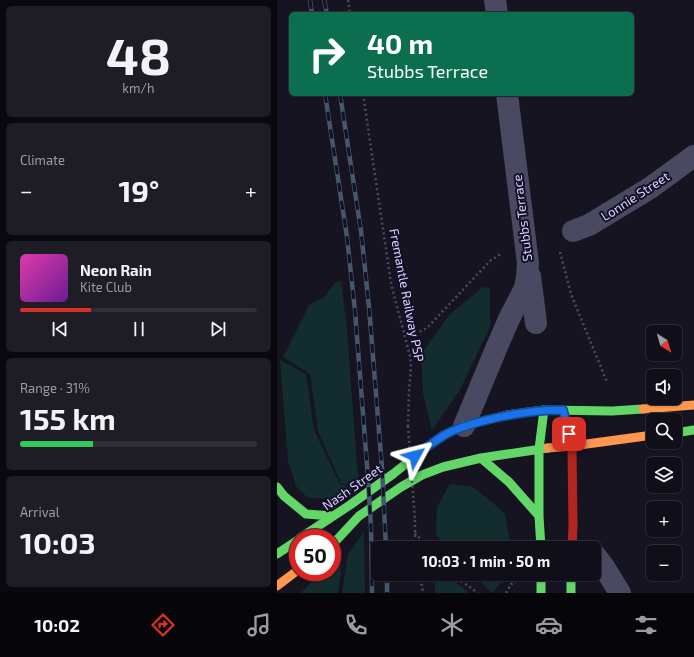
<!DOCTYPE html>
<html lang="en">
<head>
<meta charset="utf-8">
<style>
	:root { --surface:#100f19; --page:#1e1d26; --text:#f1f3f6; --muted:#9c9ca2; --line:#302f38; --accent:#d93025 }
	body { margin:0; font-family:"Exo 2",sans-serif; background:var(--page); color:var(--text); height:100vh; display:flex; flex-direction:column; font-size:15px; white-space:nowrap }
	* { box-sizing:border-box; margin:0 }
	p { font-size:13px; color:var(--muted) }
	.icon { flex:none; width:22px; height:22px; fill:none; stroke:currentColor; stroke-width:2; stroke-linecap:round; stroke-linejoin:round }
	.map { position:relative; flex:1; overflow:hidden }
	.side { display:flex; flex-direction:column; gap:6px; padding:6px; background:#09080e; width:277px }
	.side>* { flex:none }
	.top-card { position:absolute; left:12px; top:12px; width:345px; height:84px; border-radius:6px; box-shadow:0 1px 3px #0004,0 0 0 1px var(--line); background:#0b6e4f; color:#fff; overflow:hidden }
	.needle { width:26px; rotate:143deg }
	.tools { position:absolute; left:369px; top:325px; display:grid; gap:8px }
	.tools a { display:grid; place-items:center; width:36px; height:36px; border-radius:6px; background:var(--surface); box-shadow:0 1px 3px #0004,0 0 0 1px var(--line); font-size:20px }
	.speed { position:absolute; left:12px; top:529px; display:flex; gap:8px; font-size:20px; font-weight:700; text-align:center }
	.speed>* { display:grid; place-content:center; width:52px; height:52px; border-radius:50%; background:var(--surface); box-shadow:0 1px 3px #0004,0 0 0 1px var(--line); line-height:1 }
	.speed .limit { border:6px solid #d22; background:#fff; color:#111 }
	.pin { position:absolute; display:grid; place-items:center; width:34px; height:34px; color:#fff; margin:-17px; border-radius:8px; box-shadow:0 2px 6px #0006 }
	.me { position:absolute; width:44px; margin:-22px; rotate:52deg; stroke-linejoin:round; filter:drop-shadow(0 0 3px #0008) }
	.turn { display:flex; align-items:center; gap:14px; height:84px; padding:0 12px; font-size:18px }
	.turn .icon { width:52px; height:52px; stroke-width:2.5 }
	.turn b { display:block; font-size:28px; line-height:34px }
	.big { font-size:30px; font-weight:700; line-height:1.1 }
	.side .widget { flex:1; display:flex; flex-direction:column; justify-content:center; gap:6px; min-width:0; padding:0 14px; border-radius:6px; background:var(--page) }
	.side .dial { align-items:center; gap:0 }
	.dial b { font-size:52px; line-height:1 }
	.song { display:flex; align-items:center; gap:12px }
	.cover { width:48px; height:48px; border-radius:6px; background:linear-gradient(135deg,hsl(320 70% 55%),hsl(280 70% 35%)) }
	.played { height:4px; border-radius:2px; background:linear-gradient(90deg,var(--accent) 30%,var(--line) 30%) }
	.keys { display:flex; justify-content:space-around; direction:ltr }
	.heat { display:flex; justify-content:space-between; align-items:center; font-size:22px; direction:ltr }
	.charge { height:6px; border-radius:3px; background:linear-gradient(90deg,#34c759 31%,var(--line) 0) }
	.trip { position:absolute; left:94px; top:541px; width:230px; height:40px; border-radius:6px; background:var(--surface); box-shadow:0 1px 3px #0004,0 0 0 1px var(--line); font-weight:700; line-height:40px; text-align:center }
	.tab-bar { display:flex; height:64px; justify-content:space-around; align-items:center; background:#06060a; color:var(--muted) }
	.tab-bar .icon { width:28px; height:28px }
	.tab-bar .active { color:var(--accent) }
	.tab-bar b { font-size:18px; color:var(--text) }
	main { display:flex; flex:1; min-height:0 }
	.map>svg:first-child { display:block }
	.green { fill:#132c2d }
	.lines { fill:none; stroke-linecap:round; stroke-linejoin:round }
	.path { stroke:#44505f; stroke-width:2.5; stroke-dasharray:2 3; stroke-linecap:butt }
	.street { stroke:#4a4962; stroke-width:22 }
	.fast { stroke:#63d668; stroke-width:9 }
	.slow { stroke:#ff974d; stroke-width:9 }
	.jam { stroke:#b3261e; stroke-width:9 }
	.rail-casing { stroke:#43596b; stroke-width:4.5 }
	.rail { stroke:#130f26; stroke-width:3; stroke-dasharray:9; stroke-linecap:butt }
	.path-bridge { stroke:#44505f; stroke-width:2.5; stroke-dasharray:2 3; stroke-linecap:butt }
	.route-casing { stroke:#114b97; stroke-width:10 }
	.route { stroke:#1a73e8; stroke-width:7 }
	.labels { text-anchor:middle; stroke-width:4; stroke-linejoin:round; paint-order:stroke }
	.street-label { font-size:13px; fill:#d9d4ff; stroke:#130f26 }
</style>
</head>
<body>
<main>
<section class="side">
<div class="widget dial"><b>48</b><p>km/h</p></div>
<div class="widget"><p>Climate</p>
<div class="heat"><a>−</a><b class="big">19°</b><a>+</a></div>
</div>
<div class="widget">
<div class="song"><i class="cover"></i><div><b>Neon Rain</b><p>Kite Club</p></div></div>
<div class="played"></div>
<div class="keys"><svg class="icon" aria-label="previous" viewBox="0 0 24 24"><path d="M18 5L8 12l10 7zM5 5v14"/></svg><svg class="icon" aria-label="pause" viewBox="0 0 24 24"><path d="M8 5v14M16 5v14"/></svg><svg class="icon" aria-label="next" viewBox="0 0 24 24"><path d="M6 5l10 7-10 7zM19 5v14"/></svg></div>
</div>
<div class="widget"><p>Range · 31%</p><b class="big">155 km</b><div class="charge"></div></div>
<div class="widget"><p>Arrival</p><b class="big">10:03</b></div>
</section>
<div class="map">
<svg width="417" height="593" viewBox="0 0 417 593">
	<rect width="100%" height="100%" fill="#161421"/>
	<path class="green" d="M64,281L70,329L80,466L84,489L64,483L41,431L33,374L6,357L32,305L47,297L58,283Z
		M206,287L213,288V327L183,390L155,430L146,393L144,354L173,314Z
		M3,360L29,374L37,430L63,484L79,489L62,499L31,498L19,486L11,461Z
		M173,484L196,487L216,503L228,514L234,548H169L159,534L160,507Z
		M87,532L88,593H65L71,554Z
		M63,556L64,572L61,593H24C31,585 45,572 55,572V565Z
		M158,574H169L192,593H158Z
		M195,574H233L220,587L216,593H215Z"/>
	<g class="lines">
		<path class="path" d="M71,0L73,14
			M86,94L114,283L118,299L133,356L134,367L132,390L131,426
			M283,252L294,294L330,382
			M128,335L144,331L150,328L213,261L225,253
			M138,520V533L139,548
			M138,533L152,548
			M143,574L146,593
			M177,574L183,580L201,593
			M229,593L234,584L239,583"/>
		<path class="street" d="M218,0L220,14
			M296,231L312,225L373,188L417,156
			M253,276L259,323
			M187,426L219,349L232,319L248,288L250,277L251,263L230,94
			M317,554L327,567L343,593"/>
		<path class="fast" d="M398,433L417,430
			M204,458L232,482L262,516
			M0,487L7,496L29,514L55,516
			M23,538L73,505L116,474L150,447L167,435L187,426L230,415L267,410L335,411L366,409
			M55,545L82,516L124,487L145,475L166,467L204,458L271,448
			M264,548L262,516V449L267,410
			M0,554L21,540
			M264,574V593
			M294,574V593"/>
		<path class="slow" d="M366,409L417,405
			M271,448L295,446L376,435
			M0,586L21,570"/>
		<path class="jam" d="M286,410L295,446L296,526L295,548"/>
		<defs>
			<path id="rail" d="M33,0L35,14
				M47,0L50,14
				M48,94L70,237L78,311L91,478L94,527L95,593
				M63,94L84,231L92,307L105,468L109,548
				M110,574V593"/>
		</defs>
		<use href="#rail" class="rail-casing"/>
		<use href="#rail" class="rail"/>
		<path class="path-bridge" d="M131,426L138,520"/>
	</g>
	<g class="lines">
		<defs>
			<path id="route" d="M138,456C147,449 156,442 166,436C178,428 192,425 206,421C233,414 258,410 286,410L292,434"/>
		</defs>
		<use href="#route" class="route-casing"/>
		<use href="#route" class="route"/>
	</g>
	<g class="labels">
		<g class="street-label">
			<text transform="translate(358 196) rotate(-33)" y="5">Lonnie Street</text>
			<text transform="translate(245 218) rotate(-97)" y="5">Stubbs Terrace</text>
			<text transform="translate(130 295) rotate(79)" y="5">Fremantle Railway PSP</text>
			<text transform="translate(75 487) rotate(-35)" y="5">Nash Street</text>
		</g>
	</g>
</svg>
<div class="tools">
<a><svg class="needle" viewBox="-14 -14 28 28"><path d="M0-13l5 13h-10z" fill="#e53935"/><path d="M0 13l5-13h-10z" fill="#9c9ca2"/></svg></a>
<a><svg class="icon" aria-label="sound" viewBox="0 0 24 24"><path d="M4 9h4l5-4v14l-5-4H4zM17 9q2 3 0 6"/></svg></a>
<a><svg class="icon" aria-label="search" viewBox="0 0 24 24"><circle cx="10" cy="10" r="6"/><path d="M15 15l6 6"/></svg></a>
<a><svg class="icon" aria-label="layers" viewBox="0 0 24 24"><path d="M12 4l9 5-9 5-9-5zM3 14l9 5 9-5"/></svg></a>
<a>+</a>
<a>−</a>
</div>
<div class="speed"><div class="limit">50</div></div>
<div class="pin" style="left:292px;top:434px;background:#d93025"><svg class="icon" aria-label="arrive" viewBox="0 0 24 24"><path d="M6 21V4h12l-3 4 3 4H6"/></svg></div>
<svg class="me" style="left:138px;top:456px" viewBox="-20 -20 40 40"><path d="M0-17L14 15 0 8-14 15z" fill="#1a73e8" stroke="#fff" stroke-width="4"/></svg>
<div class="trip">10:03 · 1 min · 50 m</div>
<div class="top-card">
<div class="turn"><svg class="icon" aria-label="right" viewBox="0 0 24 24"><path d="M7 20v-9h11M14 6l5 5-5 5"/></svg><div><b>40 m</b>Stubbs Terrace</div></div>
</div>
</div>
</main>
<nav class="tab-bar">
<b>10:02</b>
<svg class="icon active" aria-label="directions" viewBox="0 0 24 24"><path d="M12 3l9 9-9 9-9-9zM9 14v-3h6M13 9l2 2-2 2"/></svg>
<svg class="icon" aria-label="music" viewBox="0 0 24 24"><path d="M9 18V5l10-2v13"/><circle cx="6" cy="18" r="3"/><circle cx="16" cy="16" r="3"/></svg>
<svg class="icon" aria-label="phone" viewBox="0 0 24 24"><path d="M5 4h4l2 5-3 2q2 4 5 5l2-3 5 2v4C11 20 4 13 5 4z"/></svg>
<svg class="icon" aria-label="climate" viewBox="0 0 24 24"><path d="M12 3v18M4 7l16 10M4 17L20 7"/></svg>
<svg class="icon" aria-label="car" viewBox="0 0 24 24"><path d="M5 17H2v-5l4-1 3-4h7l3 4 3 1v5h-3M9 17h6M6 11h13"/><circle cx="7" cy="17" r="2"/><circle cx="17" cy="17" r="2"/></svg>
<svg class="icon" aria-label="filters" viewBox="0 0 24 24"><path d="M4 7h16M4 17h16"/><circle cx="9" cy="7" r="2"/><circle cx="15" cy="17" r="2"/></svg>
</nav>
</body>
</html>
